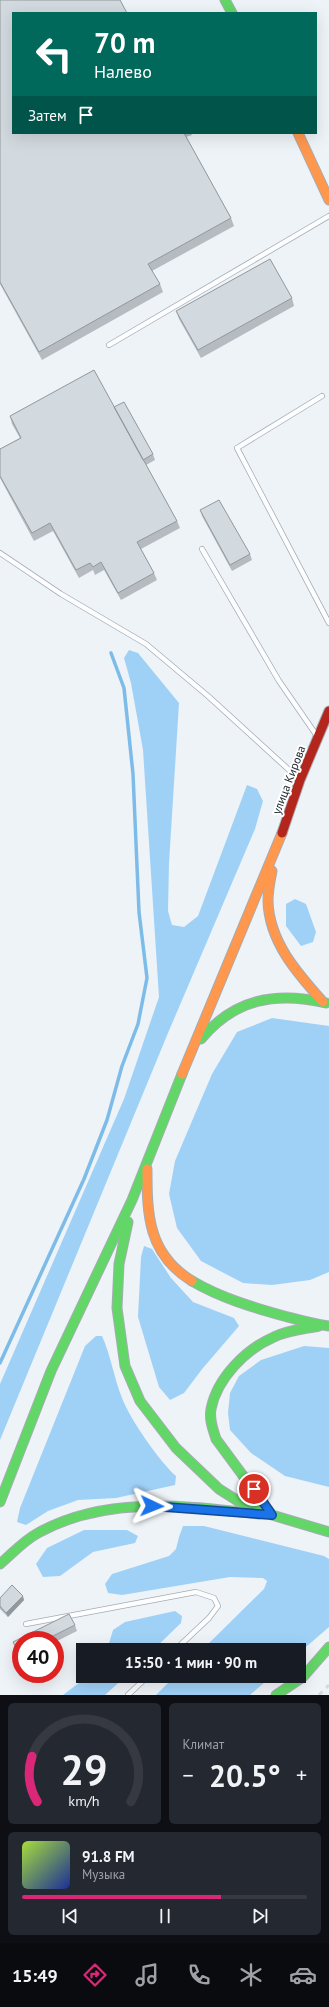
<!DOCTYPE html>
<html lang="ru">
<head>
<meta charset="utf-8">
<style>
	:root { --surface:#171b24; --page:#242831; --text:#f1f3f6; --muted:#9ea1a6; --line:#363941; --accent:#db2777 }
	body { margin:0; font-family:"PT Sans",sans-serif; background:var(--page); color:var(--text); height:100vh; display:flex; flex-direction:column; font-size:15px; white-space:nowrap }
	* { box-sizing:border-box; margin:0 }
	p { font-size:13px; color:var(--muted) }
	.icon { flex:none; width:22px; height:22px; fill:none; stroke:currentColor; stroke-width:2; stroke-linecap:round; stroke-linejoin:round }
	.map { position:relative; height:1695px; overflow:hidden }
	.drawer { display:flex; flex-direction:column; gap:8px; padding:8px; background:#0d0f14; flex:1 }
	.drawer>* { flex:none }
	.banner { position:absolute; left:12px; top:12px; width:305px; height:122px; border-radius:0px; box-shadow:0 4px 16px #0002; background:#00695c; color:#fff; overflow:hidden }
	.speed { position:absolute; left:12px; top:1631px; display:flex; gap:8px; font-size:20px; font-weight:700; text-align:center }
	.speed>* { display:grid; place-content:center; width:52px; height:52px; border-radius:50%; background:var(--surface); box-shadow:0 4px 16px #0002; line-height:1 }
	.speed .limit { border:6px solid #d22; background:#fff; color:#111 }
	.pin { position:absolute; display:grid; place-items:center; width:34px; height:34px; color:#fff; margin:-17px; border:2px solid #fff; border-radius:50%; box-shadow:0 1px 4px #0007 }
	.me { position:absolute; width:44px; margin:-22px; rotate:92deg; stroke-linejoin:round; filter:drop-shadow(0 0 3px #0008) }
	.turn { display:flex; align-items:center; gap:14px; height:84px; padding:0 16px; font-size:18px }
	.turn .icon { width:52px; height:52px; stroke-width:2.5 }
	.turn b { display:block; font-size:28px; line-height:34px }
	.then { display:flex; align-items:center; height:38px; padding:0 16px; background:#0003; gap:8px; font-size:15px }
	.big { font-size:30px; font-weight:700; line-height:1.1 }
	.drawer .tile { flex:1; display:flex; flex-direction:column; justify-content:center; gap:6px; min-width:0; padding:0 14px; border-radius:6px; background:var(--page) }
	.drawer .dial { align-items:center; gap:0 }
	.dial svg { height:104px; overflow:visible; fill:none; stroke:var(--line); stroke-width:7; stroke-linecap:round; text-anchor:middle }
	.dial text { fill:var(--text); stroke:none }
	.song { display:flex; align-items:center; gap:12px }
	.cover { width:48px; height:48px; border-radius:6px; background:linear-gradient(135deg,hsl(80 70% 55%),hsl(230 70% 35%)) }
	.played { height:4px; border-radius:2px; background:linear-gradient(90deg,var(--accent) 70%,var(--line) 70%) }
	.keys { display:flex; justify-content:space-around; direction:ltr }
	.heat { display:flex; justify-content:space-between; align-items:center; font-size:22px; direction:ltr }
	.drawer .tiles { flex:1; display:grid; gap:8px; grid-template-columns:1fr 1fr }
	.tile:last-child { grid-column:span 2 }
	.trip { position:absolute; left:76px; top:1643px; width:230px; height:40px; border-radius:0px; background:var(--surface); box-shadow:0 4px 16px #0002; font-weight:700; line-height:40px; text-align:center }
	.tab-bar { display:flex; height:64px; justify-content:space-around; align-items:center; background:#090b0e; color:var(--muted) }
	.tab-bar .icon { width:28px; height:28px }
	.tab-bar .active { color:var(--accent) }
	.tab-bar b { font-size:18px; color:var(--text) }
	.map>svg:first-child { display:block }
	.forest { fill:#9fd1f7 }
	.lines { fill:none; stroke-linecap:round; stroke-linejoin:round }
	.stream { stroke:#7dbce9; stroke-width:3.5 }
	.lane-casing { stroke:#a6acb2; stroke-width:6 }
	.fast-casing { stroke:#a6acb2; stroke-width:11 }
	.slow-casing { stroke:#a6acb2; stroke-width:11 }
	.jam-casing { stroke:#a6acb2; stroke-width:11 }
	.lane { stroke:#fcfdfe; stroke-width:4.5 }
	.fast { stroke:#63d668; stroke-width:9 }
	.slow { stroke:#ff974d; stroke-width:9 }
	.jam { stroke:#b3261e; stroke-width:9 }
	.rail { stroke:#d6d8d9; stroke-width:3; stroke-dasharray:5 5; stroke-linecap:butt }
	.wall { fill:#b5bbc0 }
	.shaded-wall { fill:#93989c }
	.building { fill:#d2d9df; stroke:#93989c }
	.route-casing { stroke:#114b97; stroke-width:10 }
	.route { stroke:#1a73e8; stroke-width:7 }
	.labels { text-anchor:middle; stroke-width:4; stroke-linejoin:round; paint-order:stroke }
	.street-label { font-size:12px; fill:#1e262d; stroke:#fff }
</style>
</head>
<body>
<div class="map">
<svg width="329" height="1695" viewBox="0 0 329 1695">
	<rect width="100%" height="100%" fill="#eef3f8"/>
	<path class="forest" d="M129,650L138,653L179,703L169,863L168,911L172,925L184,927L198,916L247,785L257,789L263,801L255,829L168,1033L0,1440V1384L124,1099L159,997L143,750L131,683L124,658Z
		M295,899L306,904L316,932L313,942L301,946L286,926V904Z
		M272,1018L329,1026V1272L310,1280L272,1285L243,1283L201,1261L177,1228L169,1194L175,1161L212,1074L237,1032Z
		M144,1246L152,1249L171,1278L193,1302L234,1318L239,1326L203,1368L184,1393L170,1400L159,1387L138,1317L141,1257Z
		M96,1336H102C111,1356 114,1378 122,1398C130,1419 159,1461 176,1476L175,1485L116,1498L78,1500L48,1511L26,1525L17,1522L20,1508L85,1346Z
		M304,1346L329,1348V1487L285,1476L251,1453L230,1430L228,1413L230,1393L239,1376L261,1360Z
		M183,1526H204L324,1556L329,1559V1627L299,1653V1650H202L264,1589L267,1581L263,1578L230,1577L122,1595L108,1593L105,1584L112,1574L169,1556L176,1549L179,1537Z
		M84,1530H127L138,1536L135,1543L93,1552L60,1576L43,1577L36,1564L47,1548Z
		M175,1611L182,1616L181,1623L153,1650H107L113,1630L125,1622Z
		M88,1676H126L105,1695H63Z
		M175,1676H272L250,1695H156Z"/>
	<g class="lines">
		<path class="stream" d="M0,1363L84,1179L107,1120L122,1066L138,1024L147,978L139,912L133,774L124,688L111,653"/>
		<defs>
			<path id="lane" d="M109,345L329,216
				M322,396L237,448L329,623
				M202,549L279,681L317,736
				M0,553L61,594L146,644L208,696L299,779
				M26,1624L196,1592L214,1598L218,1606L209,1618L175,1650
				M128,1695L148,1676"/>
			<path id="fast" d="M225,0L232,13
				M201,1039C234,999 276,991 326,1003
				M128,1222L119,1264L117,1308L125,1366L140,1401L176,1448L219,1489L238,1501L272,1515L329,1532
				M192,1281C221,1298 252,1307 284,1316C299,1320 313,1324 329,1326
				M0,1502L51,1371L132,1200L182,1074
				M272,1515L216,1439C213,1429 209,1420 211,1409C217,1378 246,1349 274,1337C288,1330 304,1329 319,1326
				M0,1564C12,1554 23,1541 38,1533C106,1495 185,1506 259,1514
				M276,1695L303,1677L329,1647"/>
			<path id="slow" d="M298,133L329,200
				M272,871C270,881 268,891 268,901C269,942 298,974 323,1002
				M182,1074L282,833
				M147,1169C147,1215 148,1254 192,1281"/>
			<path id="jam" d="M282,833L300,780L329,711"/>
		</defs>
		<use href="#lane" class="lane-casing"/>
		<use href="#fast" class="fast-casing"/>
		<use href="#slow" class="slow-casing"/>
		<use href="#jam" class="jam-casing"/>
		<use href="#lane" class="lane"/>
		<use href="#fast" class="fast"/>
		<use href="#slow" class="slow"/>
		<use href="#jam" class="jam"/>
		<path class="rail" d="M319,1695L329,1685"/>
	</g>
	<path class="wall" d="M0,0L13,133H191L192,135L186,137L231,218L234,226L152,271L160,284L163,292L42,360L0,284Z
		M292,298L294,306L201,358L179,319L176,311Z
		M114,407L153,454L155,460L146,465L177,521L180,528L141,549L154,573L157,580L121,600L104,570L95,575L93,570L79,578L53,531L34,541L0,478V449L20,438L12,424L10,416Z
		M200,510L250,554L252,560L232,571L202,516Z
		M0,1598L24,1600L8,1617L0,1609Z
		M75,1625L77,1631L55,1642V1640H21V1659L13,1642Z"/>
	<path class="shaded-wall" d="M23,1596L24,1600L8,1617L6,1613Z"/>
	<path class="building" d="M0,0H120L127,13H13V133H184L231,218L148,264L160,284L39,352L0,282Z
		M270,259L292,298L198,350L176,311Z
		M94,370L177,521L137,542L154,573L118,593L101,562L93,567L90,563L76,570L50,523L32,533L0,476V449L21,438L10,416Z
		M124,402L153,454L143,460L114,407Z
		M219,500L250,554L230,565L200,510Z
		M12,1585L23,1596L6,1613L0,1606V1598Z
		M69,1614L75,1625L45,1640H21V1652L19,1653L13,1642Z"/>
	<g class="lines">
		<defs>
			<path id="route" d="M152,1506L272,1515L254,1489"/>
		</defs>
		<use href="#route" class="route-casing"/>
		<use href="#route" class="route"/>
	</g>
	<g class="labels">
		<g class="street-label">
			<text transform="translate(289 780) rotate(-69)" y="4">улица Кирова</text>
		</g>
	</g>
</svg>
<div class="speed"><div class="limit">40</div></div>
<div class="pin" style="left:254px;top:1489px;background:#d93025"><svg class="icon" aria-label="arrive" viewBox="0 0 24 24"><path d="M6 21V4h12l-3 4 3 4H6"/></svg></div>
<svg class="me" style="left:152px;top:1506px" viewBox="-20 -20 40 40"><path d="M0-17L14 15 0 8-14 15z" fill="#1a73e8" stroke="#fff" stroke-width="4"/></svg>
<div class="trip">15:50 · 1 мин · 90 m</div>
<div class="banner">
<div class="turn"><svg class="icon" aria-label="left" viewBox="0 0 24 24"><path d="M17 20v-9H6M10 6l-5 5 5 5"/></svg><div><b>70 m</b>Налево</div></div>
<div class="then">Затем<svg class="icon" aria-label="arrive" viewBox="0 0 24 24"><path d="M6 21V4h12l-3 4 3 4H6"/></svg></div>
</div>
</div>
<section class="drawer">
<div class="tiles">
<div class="tile dial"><svg viewBox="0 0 100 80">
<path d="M14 69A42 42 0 1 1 86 69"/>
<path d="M14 69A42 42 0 0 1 10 34" stroke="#db2777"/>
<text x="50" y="56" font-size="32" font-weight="700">29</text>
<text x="50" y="72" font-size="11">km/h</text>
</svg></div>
<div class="tile"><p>Климат</p>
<div class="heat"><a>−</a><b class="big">20.5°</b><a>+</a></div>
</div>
<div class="tile">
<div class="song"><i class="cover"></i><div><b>91.8 FM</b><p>Музыка</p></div></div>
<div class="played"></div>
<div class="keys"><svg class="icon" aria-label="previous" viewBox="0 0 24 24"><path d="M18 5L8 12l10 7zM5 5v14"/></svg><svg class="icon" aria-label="pause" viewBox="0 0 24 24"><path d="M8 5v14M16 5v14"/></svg><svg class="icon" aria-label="next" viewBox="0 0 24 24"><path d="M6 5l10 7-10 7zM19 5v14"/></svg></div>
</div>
</div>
</section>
<nav class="tab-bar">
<b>15:49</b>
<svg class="icon active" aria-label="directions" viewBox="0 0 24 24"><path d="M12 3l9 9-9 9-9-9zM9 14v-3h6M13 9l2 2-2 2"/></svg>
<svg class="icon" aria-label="music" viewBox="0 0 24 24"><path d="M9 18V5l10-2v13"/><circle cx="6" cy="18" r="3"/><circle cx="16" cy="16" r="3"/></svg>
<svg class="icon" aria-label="phone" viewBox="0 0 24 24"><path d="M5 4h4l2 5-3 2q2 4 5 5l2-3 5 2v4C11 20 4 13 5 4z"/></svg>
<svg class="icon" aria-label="climate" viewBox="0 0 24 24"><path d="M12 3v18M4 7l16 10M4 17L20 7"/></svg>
<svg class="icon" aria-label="car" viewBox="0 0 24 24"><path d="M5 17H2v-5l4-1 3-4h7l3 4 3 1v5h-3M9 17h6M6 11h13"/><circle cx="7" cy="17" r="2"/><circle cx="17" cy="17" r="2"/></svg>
</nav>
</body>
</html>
